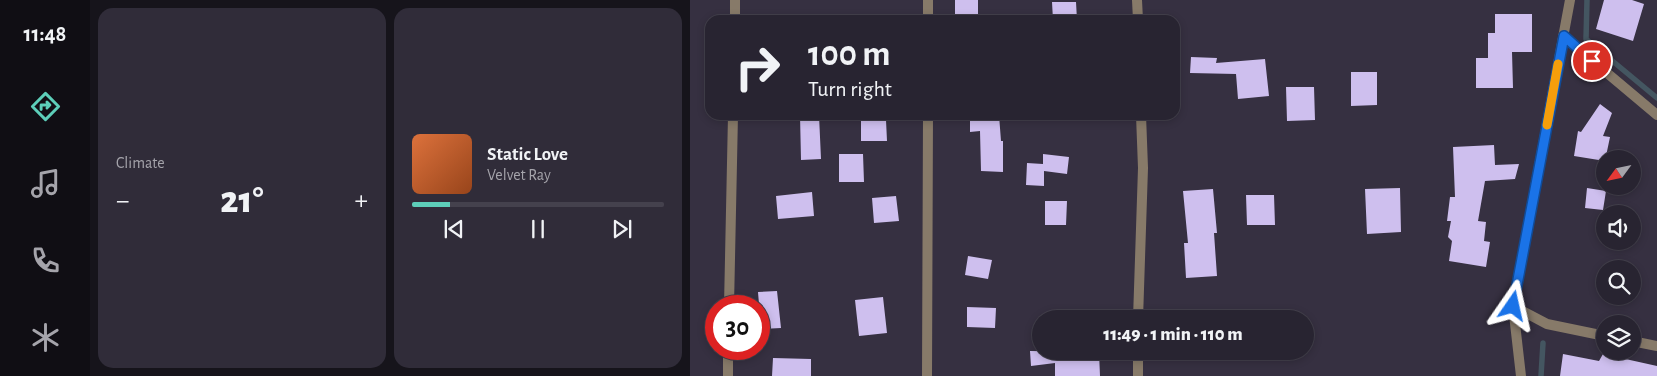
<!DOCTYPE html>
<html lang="en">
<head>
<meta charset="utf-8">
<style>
	:root { --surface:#282431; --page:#302c39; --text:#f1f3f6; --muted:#a5a4ab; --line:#44414d; --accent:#5dceb9 }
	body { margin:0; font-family:"Alegreya Sans",sans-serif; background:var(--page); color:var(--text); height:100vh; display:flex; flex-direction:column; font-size:19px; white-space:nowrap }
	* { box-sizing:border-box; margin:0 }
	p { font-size:16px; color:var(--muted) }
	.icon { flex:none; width:28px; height:28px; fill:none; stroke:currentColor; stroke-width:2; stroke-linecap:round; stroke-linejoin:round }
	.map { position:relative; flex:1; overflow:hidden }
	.drawer { display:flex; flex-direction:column; gap:8px; padding:8px; background:#16141b; width:600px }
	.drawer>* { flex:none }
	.top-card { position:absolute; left:15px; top:15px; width:475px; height:105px; border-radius:15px; box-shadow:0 2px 8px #0003,0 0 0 1px var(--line); background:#282431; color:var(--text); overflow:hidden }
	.needle { width:32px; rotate:237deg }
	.buttons { position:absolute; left:906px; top:150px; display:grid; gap:10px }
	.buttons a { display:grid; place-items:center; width:45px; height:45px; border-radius:50%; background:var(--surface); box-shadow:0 2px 8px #0003,0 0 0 1px var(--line); font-size:25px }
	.speed { position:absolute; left:15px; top:295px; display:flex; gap:10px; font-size:25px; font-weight:700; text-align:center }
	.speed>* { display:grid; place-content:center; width:65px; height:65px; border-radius:50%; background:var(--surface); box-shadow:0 2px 8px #0003,0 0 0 1px var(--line); line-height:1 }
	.speed .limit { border:8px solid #d22; background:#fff; color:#111 }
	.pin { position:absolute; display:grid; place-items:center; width:42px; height:42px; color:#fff; margin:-21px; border:2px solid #fff; border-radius:50%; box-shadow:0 1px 5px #0007 }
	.me { position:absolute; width:55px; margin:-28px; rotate:11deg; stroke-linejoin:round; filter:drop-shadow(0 0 4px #0008) }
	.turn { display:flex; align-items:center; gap:18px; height:105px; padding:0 20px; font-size:22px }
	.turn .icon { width:65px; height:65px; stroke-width:2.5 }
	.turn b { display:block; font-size:35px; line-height:42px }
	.big { font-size:38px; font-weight:800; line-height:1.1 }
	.drawer .widget { flex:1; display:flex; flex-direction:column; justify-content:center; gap:8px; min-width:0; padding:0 18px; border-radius:15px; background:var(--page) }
	.song { display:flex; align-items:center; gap:15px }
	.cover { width:60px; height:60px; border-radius:8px; background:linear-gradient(135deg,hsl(20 70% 55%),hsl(20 70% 35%)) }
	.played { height:5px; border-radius:2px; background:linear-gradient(90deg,var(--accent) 15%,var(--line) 15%) }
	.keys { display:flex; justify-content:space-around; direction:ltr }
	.heat { display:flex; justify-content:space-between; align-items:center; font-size:28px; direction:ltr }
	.drawer .tiles { flex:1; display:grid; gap:8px; grid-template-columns:repeat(2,1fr) }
	.trip { position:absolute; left:342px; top:310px; width:282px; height:50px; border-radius:25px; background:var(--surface); box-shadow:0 2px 8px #0003,0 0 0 1px var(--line); font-weight:800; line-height:50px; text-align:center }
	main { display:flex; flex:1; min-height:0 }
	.dock { display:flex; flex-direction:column; width:90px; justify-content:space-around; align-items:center; background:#100e14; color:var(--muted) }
	.dock .icon { width:35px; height:35px }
	.dock .current { color:var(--accent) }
	.dock b { font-size:22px; color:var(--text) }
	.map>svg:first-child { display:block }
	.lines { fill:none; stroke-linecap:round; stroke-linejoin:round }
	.stream { stroke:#445661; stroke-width:5.5 }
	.building { fill:#cebfee }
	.street { stroke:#877a69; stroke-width:10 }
	.route-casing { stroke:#114b97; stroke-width:12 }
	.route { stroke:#1a73e8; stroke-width:9 }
	.slow { stroke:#f59e0b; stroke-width:9 }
</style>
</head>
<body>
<main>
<nav class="dock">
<b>11:48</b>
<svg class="icon current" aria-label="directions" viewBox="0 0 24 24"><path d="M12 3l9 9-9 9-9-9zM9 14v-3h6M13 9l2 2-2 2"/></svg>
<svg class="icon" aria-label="music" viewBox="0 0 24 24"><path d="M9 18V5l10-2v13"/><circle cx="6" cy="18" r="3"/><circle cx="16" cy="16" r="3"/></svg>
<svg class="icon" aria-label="phone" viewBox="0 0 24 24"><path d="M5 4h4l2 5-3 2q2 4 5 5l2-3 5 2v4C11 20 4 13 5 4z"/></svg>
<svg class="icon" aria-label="climate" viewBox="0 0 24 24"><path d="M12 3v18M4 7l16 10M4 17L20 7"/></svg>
</nav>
<section class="drawer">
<div class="tiles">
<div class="widget"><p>Climate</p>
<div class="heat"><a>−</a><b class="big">21°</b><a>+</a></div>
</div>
<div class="widget">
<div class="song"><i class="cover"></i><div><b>Static Love</b><p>Velvet Ray</p></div></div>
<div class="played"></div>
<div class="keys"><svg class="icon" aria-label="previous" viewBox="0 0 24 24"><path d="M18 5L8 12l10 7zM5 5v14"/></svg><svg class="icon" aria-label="pause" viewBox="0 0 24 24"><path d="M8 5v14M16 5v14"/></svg><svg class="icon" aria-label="next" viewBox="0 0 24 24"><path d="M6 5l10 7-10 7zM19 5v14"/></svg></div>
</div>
</div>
</section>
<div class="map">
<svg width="967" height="376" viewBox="0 0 967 376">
	<rect width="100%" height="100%" fill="#363041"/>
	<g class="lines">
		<path class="stream" d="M897,0L896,39L967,98
			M851,376L853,343"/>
	</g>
	<path class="building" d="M265,0H288V16H265Z
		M914,0H942L954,4L943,41L906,29Z
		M362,2H386L387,20H363Z
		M805,14H842V52H822L823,88H786V58H798V33H805Z
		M501,57L527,58L526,63L575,59L579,96L548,99L546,74L500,73Z
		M661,72H687V105L661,106Z
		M596,87H624L625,120L597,121Z
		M910,104L922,113L913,136L920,137L915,161L884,156L888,131L891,132Z
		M110,115H129L131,159L111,160Z
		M280,115H309L311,141H313V172L291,171L290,131L280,132Z
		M171,120H196L197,141H171Z
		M804,145L805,165L829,164L825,179L795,181L788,221L796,222L794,241L800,242L796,267L759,261L762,241L758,237L761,221H757L760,197H765L763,147Z
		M149,154H173L174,182H149Z
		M353,154L379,157L377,174L354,171V186L336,185L337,163L353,164Z
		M710,188L711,232L677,234L675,189Z
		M897,188L916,191L913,210L895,208Z
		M523,189L527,233H524L527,276L496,278L494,243H498L493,191Z
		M122,192L124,216L88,219L86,196Z
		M556,195H584L585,225H557Z
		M206,196L209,221L184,223L182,198Z
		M355,201H377L376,225H355Z
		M278,256L302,260L298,279L275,275Z
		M87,291L91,328L71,329L68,292Z
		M193,297L197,333L169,336L165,300Z
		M277,307L306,308L305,328L277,327Z
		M340,351L409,352L410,376H365V363L341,366Z
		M873,354L909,361L913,354L967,366V376H870Z
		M83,358L121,359V376H82Z"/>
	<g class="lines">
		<path class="street" d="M447,0L448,20
			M45,20V0
			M238,20V0
			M873,36L967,115
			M39,306L43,115
			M823,306L857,324L915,336
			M448,319L453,168L451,115
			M942,341L967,346
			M38,376V349
			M237,376L238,115
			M448,376V351
			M831,376L823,306L880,0"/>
	</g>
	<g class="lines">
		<defs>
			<path id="route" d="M823,306L874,36L902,61"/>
		</defs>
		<use href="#route" class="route-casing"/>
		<use href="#route" class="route"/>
		<path class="slow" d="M857,125L868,64"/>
	</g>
</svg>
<div class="buttons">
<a><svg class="needle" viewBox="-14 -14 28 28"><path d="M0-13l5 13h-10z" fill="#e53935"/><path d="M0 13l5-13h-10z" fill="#a5a4ab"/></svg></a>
<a><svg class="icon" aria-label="sound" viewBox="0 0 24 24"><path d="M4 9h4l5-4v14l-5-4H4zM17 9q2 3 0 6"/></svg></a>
<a><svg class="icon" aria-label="search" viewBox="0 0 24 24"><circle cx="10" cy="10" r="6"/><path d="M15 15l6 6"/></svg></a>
<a><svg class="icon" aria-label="layers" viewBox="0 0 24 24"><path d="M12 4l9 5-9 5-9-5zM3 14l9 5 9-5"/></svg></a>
</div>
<div class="speed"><div class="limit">30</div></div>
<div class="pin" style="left:902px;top:61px;background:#d93025"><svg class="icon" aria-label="arrive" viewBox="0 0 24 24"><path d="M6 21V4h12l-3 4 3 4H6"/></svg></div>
<svg class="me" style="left:823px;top:306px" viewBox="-20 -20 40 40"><path d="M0-17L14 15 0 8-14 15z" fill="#1a73e8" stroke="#fff" stroke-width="4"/></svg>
<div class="trip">11:49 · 1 min · 110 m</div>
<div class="top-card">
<div class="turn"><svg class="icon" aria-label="right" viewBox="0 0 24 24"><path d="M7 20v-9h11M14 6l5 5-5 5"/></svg><div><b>100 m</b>Turn right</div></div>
</div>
</div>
</main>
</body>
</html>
